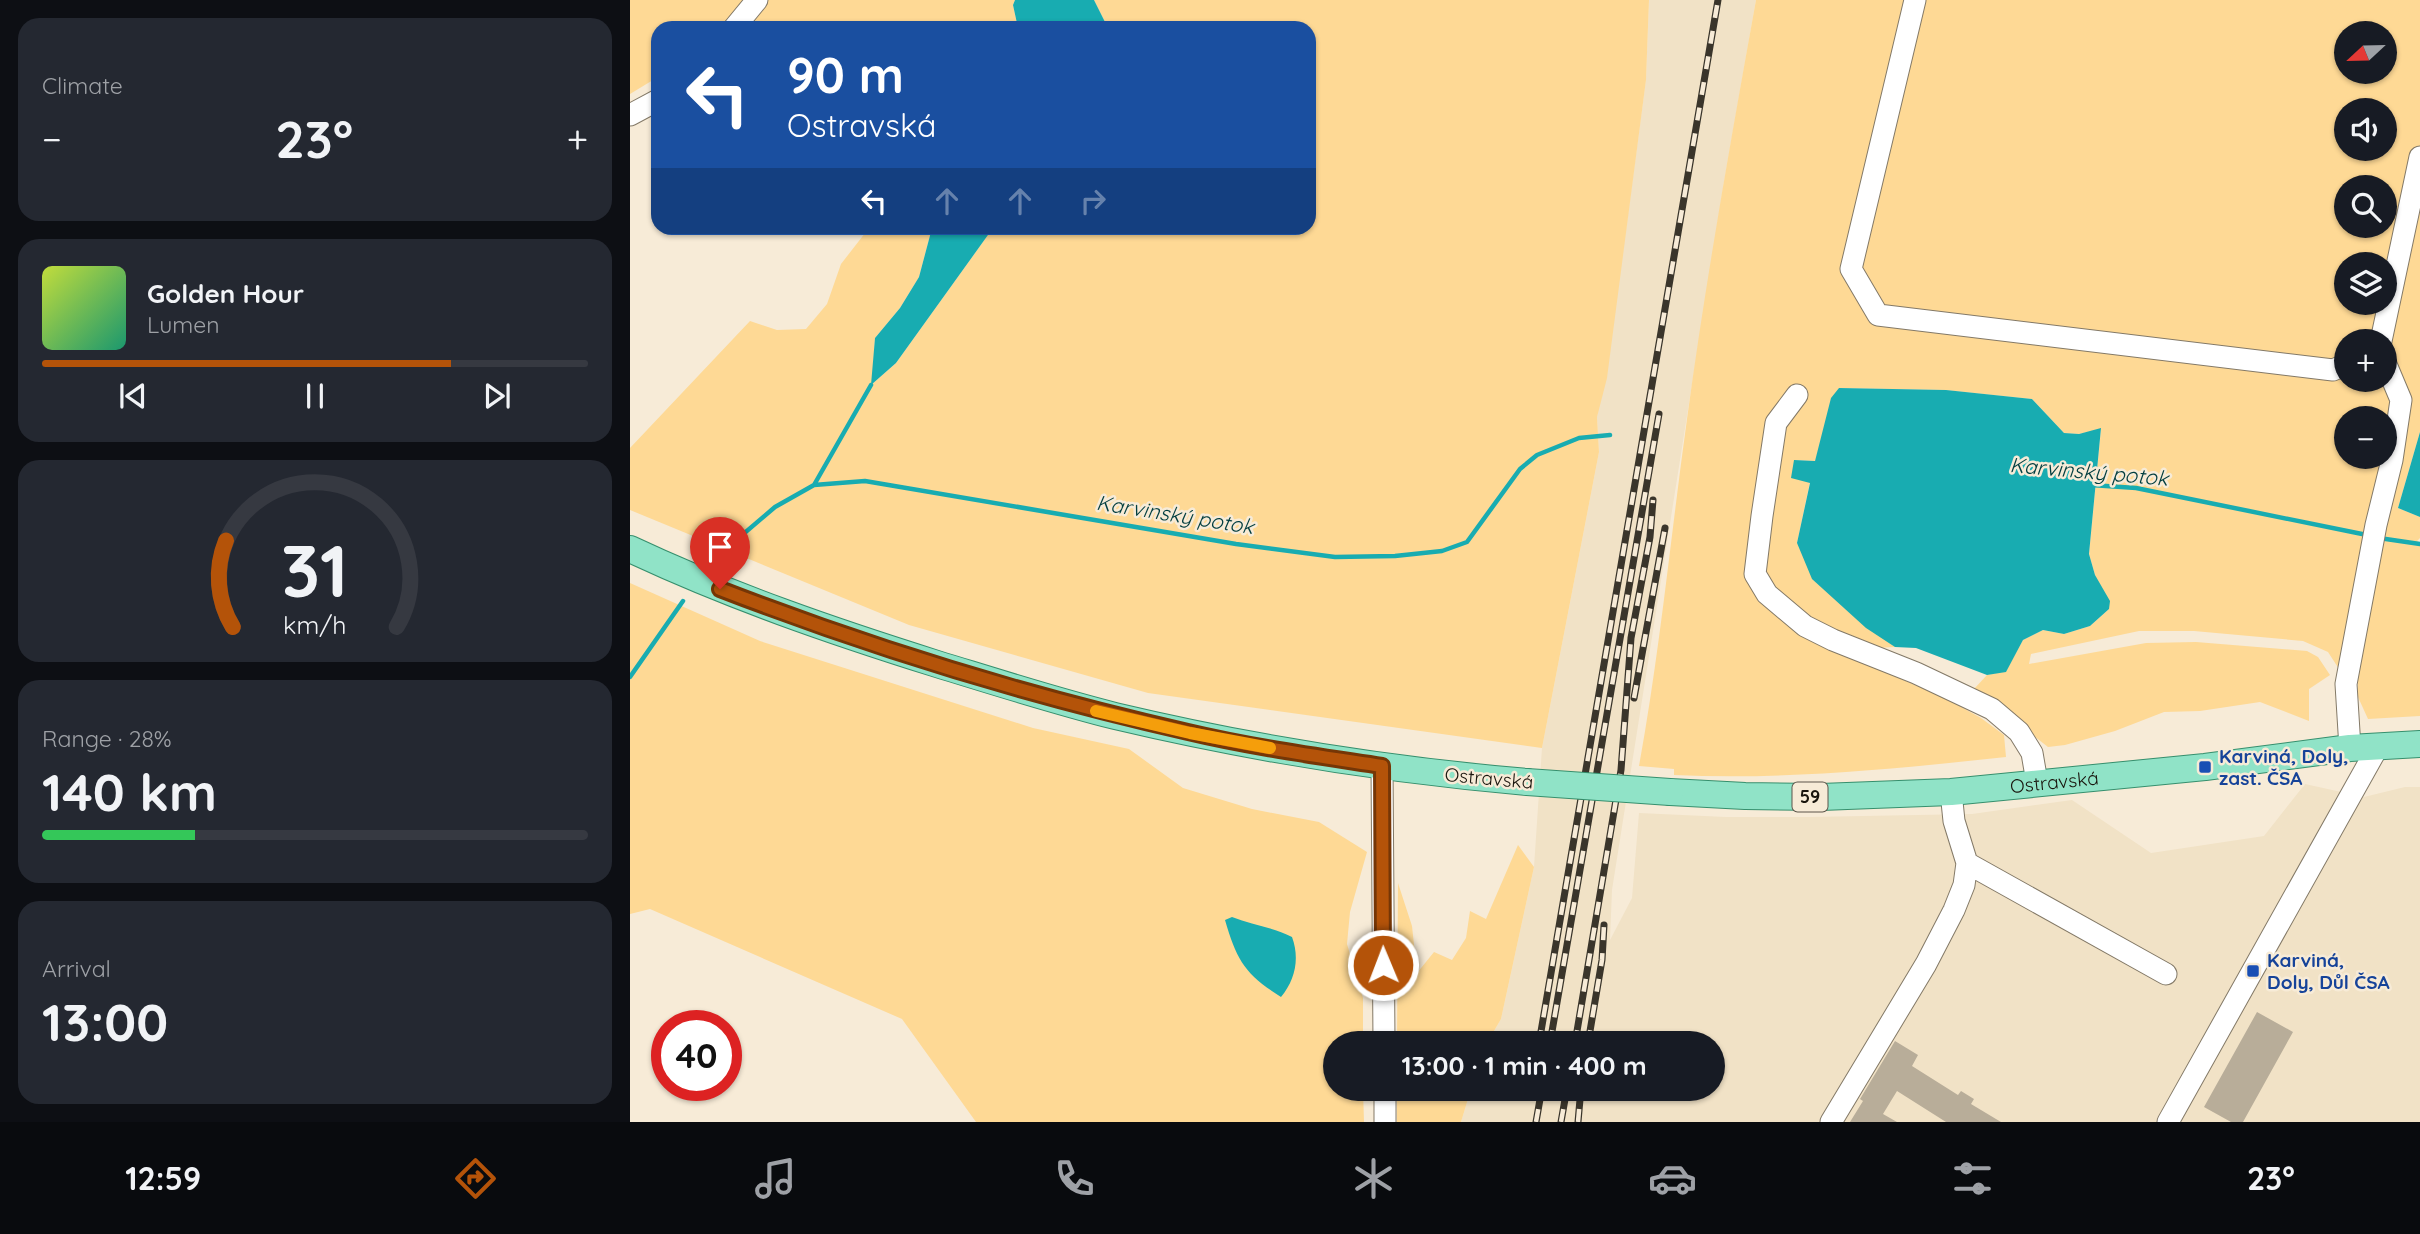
<!DOCTYPE html>
<html lang="en">
<head>
<meta charset="utf-8">
<style>
	:root { --surface:#171b24; --page:#242831; --text:#f1f3f6; --muted:#9ea1a6; --line:#363941; --accent:#b45309 }
	body { margin:0; font-family:Quicksand,sans-serif; background:var(--page); color:var(--text); height:100vh; display:flex; flex-direction:column; font-size:26px; white-space:nowrap }
	* { box-sizing:border-box; margin:0 }
	p { font-size:23px; color:var(--muted) }
	.icon { flex:none; width:38px; height:38px; fill:none; stroke:currentColor; stroke-width:2; stroke-linecap:round; stroke-linejoin:round }
	.map { position:relative; flex:1; overflow:hidden }
	.details { display:flex; flex-direction:column; gap:18px; padding:18px; background:#0d0f14; width:630px }
	.details>* { flex:none }
	.top-card { position:absolute; left:21px; top:21px; width:665px; height:214px; border-radius:21px; box-shadow:0 2px 5px #0004; background:#1a4fa0; color:#fff; overflow:hidden }
	.needle { width:46px; rotate:248deg }
	.fabs { position:absolute; left:1704px; top:21px; display:grid; gap:14px }
	.fabs a { display:grid; place-items:center; width:63px; height:63px; border-radius:50%; background:var(--surface); box-shadow:0 2px 5px #0004; font-size:35px }
	.speed { position:absolute; left:21px; top:1010px; display:flex; gap:14px; font-size:35px; font-weight:700; text-align:center }
	.speed>* { display:grid; place-content:center; width:91px; height:91px; border-radius:50%; background:var(--surface); box-shadow:0 2px 5px #0004; line-height:1 }
	.speed .limit { border:10px solid #d22; background:#fff; color:#111 }
	.pin { position:absolute; display:grid; place-items:center; width:60px; height:60px; color:#fff; margin:-72px -30px; border-radius:50% 50% 50% 0; rotate:-45deg; box-shadow:0 0 7px #0007 }
	.pin .icon { rotate:45deg }
	.me { position:absolute; width:77px; margin:-38px; rotate:359deg; stroke-linejoin:round; filter:drop-shadow(0 0 5px #0008) }
	.turn { display:flex; align-items:center; gap:24px; height:147px; padding:0 21px; font-size:32px }
	.turn .icon { width:91px; height:91px; stroke-width:2.5 }
	.turn b { display:block; font-size:49px; line-height:60px }
	.lanes { display:flex; align-items:center; height:66px; padding:0 21px; background:#0003; justify-content:center; gap:35px; direction:ltr }
	.lanes .off { opacity:.35 }
	.big { font-size:52px; font-weight:700; line-height:1.1 }
	.details .card { flex:1; display:flex; flex-direction:column; justify-content:center; gap:10px; min-width:0; padding:0 24px; border-radius:21px; background:var(--page) }
	.details .dial { align-items:center; gap:0 }
	.dial svg { height:182px; overflow:visible; fill:none; stroke:var(--line); stroke-width:7; stroke-linecap:round; text-anchor:middle }
	.dial text { fill:var(--text); stroke:none }
	.song { display:flex; align-items:center; gap:21px }
	.cover { width:84px; height:84px; border-radius:10px; background:linear-gradient(135deg,hsl(70 70% 55%),hsl(160 70% 35%)) }
	.played { height:7px; border-radius:4px; background:linear-gradient(90deg,var(--accent) 75%,var(--line) 75%) }
	.keys { display:flex; justify-content:space-around; direction:ltr }
	.heat { display:flex; justify-content:space-between; align-items:center; font-size:38px; direction:ltr }
	.charge { height:10px; border-radius:5px; background:linear-gradient(90deg,#34c759 28%,var(--line) 0) }
	.trip { position:absolute; left:693px; top:1031px; width:402px; height:70px; border-radius:35px; background:var(--surface); box-shadow:0 2px 5px #0004; font-weight:700; line-height:70px; text-align:center }
	.menu { display:flex; height:112px; justify-content:space-around; align-items:center; background:#090b0e; color:var(--muted) }
	.menu .icon { width:49px; height:49px }
	.menu .selected { color:var(--accent) }
	.menu b { font-size:32px; color:var(--text) }
	main { display:flex; flex:1; min-height:0 }
	.map>svg:first-child { display:block }
	.built { fill:#f1e2c6 }
	.green { fill:#fed995; fill-rule:evenodd }
	.water { fill:#18acb1 }
	.lines { fill:none; stroke-linecap:round; stroke-linejoin:round }
	.stream { stroke:#18acb1; stroke-width:4.5 }
	.building { fill:#b8ad99 }
	.minor-casing { stroke:#837967; stroke-width:23 }
	.major-casing { stroke:#368f6d; stroke-width:28 }
	.minor { stroke:#fff; stroke-width:21 }
	.major { stroke:#90e3c7; stroke-width:26 }
	.rail-casing { stroke:#3a352b; stroke-width:7 }
	.rail { stroke:#f7ebd7; stroke-width:4.5; stroke-dasharray:13; stroke-linecap:butt }
	.major-bridge-casing { stroke:#368f6d; stroke-width:28; stroke-linecap:butt }
	.major-bridge { stroke:#90e3c7; stroke-width:26 }
	.route-casing { stroke:#753606; stroke-width:18 }
	.route { stroke:#b45309; stroke-width:12 }
	.slow { stroke:#f59e0b; stroke-width:12 }
	.transit-dot { fill:#1a4fb4; stroke:#f7ebd7; stroke-width:2.5 }
	.labels { text-anchor:middle; stroke-width:5; stroke-linejoin:round; paint-order:stroke }
	.shield { fill:#f7ebd7; stroke:#5c554a; stroke-width:2 }
	.shield-label { font-size:18px; font-weight:bold; fill:#19150d }
	.transit-label { font-size:19px; font-weight:bold; fill:#164399; stroke:#f7ebd7; text-anchor:start }
	.street-label { font-size:19px; fill:#19150d; stroke:#f7ebd7 }
	.water-label { font-size:21px; font-style:italic; fill:#003d3f; stroke:#f7ebd7 }
</style>
</head>
<body>
<main>
<section class="details">
<div class="card"><p>Climate</p>
<div class="heat"><a>−</a><b class="big">23°</b><a>+</a></div>
</div>
<div class="card">
<div class="song"><i class="cover"></i><div><b>Golden Hour</b><p>Lumen</p></div></div>
<div class="played"></div>
<div class="keys"><svg class="icon" aria-label="previous" viewBox="0 0 24 24"><path d="M18 5L8 12l10 7zM5 5v14"/></svg><svg class="icon" aria-label="pause" viewBox="0 0 24 24"><path d="M8 5v14M16 5v14"/></svg><svg class="icon" aria-label="next" viewBox="0 0 24 24"><path d="M6 5l10 7-10 7zM19 5v14"/></svg></div>
</div>
<div class="card dial"><svg viewBox="0 0 100 80">
<path d="M14 69A42 42 0 1 1 86 69"/>
<path d="M14 69A42 42 0 0 1 11 31" stroke="#b45309"/>
<text x="50" y="56" font-size="32" font-weight="700">31</text>
<text x="50" y="72" font-size="11">km/h</text>
</svg></div>
<div class="card"><p>Range · 28%</p><b class="big">140 km</b><div class="charge"></div></div>
<div class="card"><p>Arrival</p><b class="big">13:00</b></div>
</section>
<div class="map">
<svg width="1790" height="1122" viewBox="0 0 1790 1122">
	<rect width="100%" height="100%" fill="#f7ebd7"/>
	<path class="built" d="M1019,0H1126L1094,182L982,890L980,940L1002,898L1009,813L1096,817H1179L1342,814L1442,800L1521,853L1634,836L1675,784L1734,797L1775,787H1790V1122H831L841,1089L1083,1088V1043H857L871,1019L904,867L912,748L969,452L967,417L991,266L1016,80Z"/>
	<path class="green" d="M0,0H385L383,5L388,28H28V77L0,94Z
		M464,0H1019L1016,80L977,378L967,417L969,452L912,748L518,693L279,625L0,510V448L120,321L147,330L176,329L197,304L211,264L239,228H302L289,277L270,308L245,338L242,384L266,363L363,228H679V28H478Z
		M1126,0H1790V432L1768,508L1790,517V538L1787,541L1790,543V716L1738,719L1728,697V677L1709,669L1698,652L1673,641L1564,631H1509L1401,654L1399,664L1516,643L1566,642L1677,651L1688,657L1700,675L1679,689V721L1630,702L1570,711L1534,712L1485,731L1435,745L1418,747L1344,689L1357,675L1376,671L1393,640L1413,630L1434,634L1460,626L1479,609L1465,575L1459,554L1471,429L1449,434L1434,433L1402,399L1315,390L1209,388L1185,461L1165,460L1180,482L1167,543L1213,607L1265,647L1204,650L1315,698L1351,718L1374,735L1376,757C1266,769 1155,780 1044,775V769L1009,766C1030,651 1041,534 1057,419C1076,279 1101,139 1126,0ZM1717,33H1755V72H1717ZM1717,110H1755V149H1717ZM1717,187H1755V226H1717ZM1717,264H1755V303H1717ZM1717,341H1755V380H1717ZM1717,418H1755V457H1717Z
		M0,583L130,641L403,728L499,749L553,788L622,809L689,822L737,852L720,912L717,944L733,998V1043H705V1088L733,1089L734,1122H346L272,1019L20,909L0,914Z
		M888,845L904,867L871,1019L857,1043H767L768,883L782,926L787,973L804,952L822,960L836,938L840,911L856,919Z
		M767,1089V1088L841,1089L831,1122H767Z"/>
	<path class="water" d="M385,0H464L478,28H388L383,5Z
		M302,228H363L266,363L241,385L245,338L270,308L289,277Z
		M1209,388L1316,390L1402,399L1434,433L1449,434L1471,428L1459,554L1465,575L1480,601L1479,609L1460,626L1434,634L1413,630L1393,640L1376,672L1357,675L1286,648L1265,647L1236,628L1182,579L1167,543L1180,483L1161,478L1164,460L1185,461L1201,398Z
		M1790,432V517L1768,508Z
		M602,917C622,925 643,927 662,937C670,959 665,980 651,997C615,974 607,961 595,920Z"/>
	<g class="lines">
		<path class="stream" d="M184,485L241,385
			M1461,485L1506,488L1737,535
			M1749,538L1790,544
			M84,559L145,507L184,485L235,481L606,544L705,557L765,556L812,551L837,542L890,469L907,455L949,438L980,435
			M0,677L53,601"/>
	</g>
	<path class="building" d="M1627,1012L1663,1032L1613,1122H1601L1574,1107Z
		M1265,1041L1288,1055L1282,1066L1328,1095L1331,1091L1344,1099L1341,1104L1371,1122H1316L1267,1091L1253,1114L1267,1122H1220L1233,1101L1230,1099Z"/>
	<g class="lines">
		<defs>
			<path id="minor" d="M1285,0L1221,269L1248,315L1703,370L1717,364
				M104,28L127,0
				M0,115L28,100
				M1751,341L1790,157
				M1167,395L1146,423L1132,516L1125,574L1137,594L1175,626L1203,640L1286,673L1362,709L1389,732L1402,753L1407,782
				M1720,748L1716,684L1746,525L1762,460L1771,400L1755,362
				M752,766L754,1043
				M1337,863L1536,974
				M755,1088V1122
				M1201,1122L1296,964L1324,910L1334,885L1337,863L1324,821L1321,792
				M1538,1122L1749,745"/>
			<g id="major">
				<path d="M0,549C100,596 202,631 307,664C366,682 425,701 485,716C620,748 758,770 897,782"/>
				<path id="s1" d="M1040,792L1115,796L1191,797L1321,792L1575,767L1720,748L1790,744"/>
			</g>
		</defs>
		<use href="#minor" class="minor-casing"/>
		<use href="#major" class="major-casing"/>
		<use href="#minor" class="minor"/>
		<use href="#major" class="major"/>
		<defs>
			<path id="rail" d="M1004,698L1035,528
				M909,1043L1088,0
				M920,1043L1029,414
				M945,1043L991,770L1001,638L1020,537L1023,500
				M958,1043L972,960L974,925
				M906,1122L912,1088
				M931,1122L937,1088
				M948,1122L951,1088"/>
		</defs>
		<use href="#rail" class="rail-casing"/>
		<use href="#rail" class="rail"/>
		<defs>
			<path id="major-bridge" d="M897,782L1040,792"/>
		</defs>
		<use href="#major-bridge" class="major-bridge-casing"/>
		<use href="#major-bridge" class="major-bridge"/>
	</g>
	<g class="lines">
		<defs>
			<path id="route" d="M90,589C242,648 399,696 558,732C621,747 687,756 752,766L753,965"/>
		</defs>
		<use href="#route" class="route-casing"/>
		<use href="#route" class="route"/>
		<path class="slow" d="M466,711L560,733L640,748"/>
	</g>
	<g class="transit-dot">
		<rect x="1568" y="760" width="14" height="14" rx="3.5"/>
		<rect x="1616" y="964" width="14" height="14" rx="3.5"/>
	</g>
	<g class="labels">
		<rect class="shield" x="1162.5" y="782.5" width="35" height="29" rx="5"/>
		<g class="shield-label">
			<text x="1180" y="803">59</text>
		</g>
		<g class="transit-label">
			<text x="1589" y="763">Karviná, Doly,<tspan x="1589" dy="22">zast. ČSA</tspan></text>
			<text x="1637" y="967">Karviná,<tspan x="1637" dy="22">Doly, Důl ČSA</tspan></text>
		</g>
		<g class="street-label">
			<text transform="translate(859 778) rotate(5)" y="7">Ostravská</text>
			<text dy="7" stroke="none"><textPath href="#s1" startOffset="385">Ostravská</textPath></text>
		</g>
		<g class="water-label">
			<text transform="translate(1459 472) rotate(5)" y="7">Karvinský potok</text>
			<text transform="translate(545 515) rotate(9)" y="7">Karvinský potok</text>
		</g>
	</g>
</svg>
<div class="fabs">
<a><svg class="needle" viewBox="-14 -14 28 28"><path d="M0-13l5 13h-10z" fill="#e53935"/><path d="M0 13l5-13h-10z" fill="#9ea1a6"/></svg></a>
<a><svg class="icon" aria-label="sound" viewBox="0 0 24 24"><path d="M4 9h4l5-4v14l-5-4H4zM17 9q2 3 0 6"/></svg></a>
<a><svg class="icon" aria-label="search" viewBox="0 0 24 24"><circle cx="10" cy="10" r="6"/><path d="M15 15l6 6"/></svg></a>
<a><svg class="icon" aria-label="layers" viewBox="0 0 24 24"><path d="M12 4l9 5-9 5-9-5zM3 14l9 5 9-5"/></svg></a>
<a>+</a>
<a>−</a>
</div>
<div class="speed"><div class="limit">40</div></div>
<div class="pin" style="left:90px;top:589px;background:#d93025"><svg class="icon" aria-label="arrive" viewBox="0 0 24 24"><path d="M6 21V4h12l-3 4 3 4H6"/></svg></div>
<svg class="me" style="left:753px;top:965px" viewBox="-20 -20 40 40"><circle r="17" fill="#b45309" stroke="#fff" stroke-width="3"/><path d="M0-11L8 9 0 5-8 9z" fill="#fff"/></svg>
<div class="trip">13:00 · 1 min · 400 m</div>
<div class="top-card">
<div class="turn"><svg class="icon" aria-label="left" viewBox="0 0 24 24"><path d="M17 20v-9H6M10 6l-5 5 5 5"/></svg><div><b>90 m</b>Ostravská</div></div>
<div class="lanes"><svg class="icon" aria-label="left" viewBox="0 0 24 24"><path d="M17 20v-9H6M10 6l-5 5 5 5"/></svg><svg class="icon off" aria-label="ahead" viewBox="0 0 24 24"><path d="M12 20V5M6 11l6-6 6 6"/></svg><svg class="icon off" aria-label="ahead" viewBox="0 0 24 24"><path d="M12 20V5M6 11l6-6 6 6"/></svg><svg class="icon off" aria-label="right" viewBox="0 0 24 24"><path d="M7 20v-9h11M14 6l5 5-5 5"/></svg></div>
</div>
</div>
</main>
<nav class="menu">
<b>12:59</b>
<svg class="icon selected" aria-label="directions" viewBox="0 0 24 24"><path d="M12 3l9 9-9 9-9-9zM9 14v-3h6M13 9l2 2-2 2"/></svg>
<svg class="icon" aria-label="music" viewBox="0 0 24 24"><path d="M9 18V5l10-2v13"/><circle cx="6" cy="18" r="3"/><circle cx="16" cy="16" r="3"/></svg>
<svg class="icon" aria-label="phone" viewBox="0 0 24 24"><path d="M5 4h4l2 5-3 2q2 4 5 5l2-3 5 2v4C11 20 4 13 5 4z"/></svg>
<svg class="icon" aria-label="climate" viewBox="0 0 24 24"><path d="M12 3v18M4 7l16 10M4 17L20 7"/></svg>
<svg class="icon" aria-label="car" viewBox="0 0 24 24"><path d="M5 17H2v-5l4-1 3-4h7l3 4 3 1v5h-3M9 17h6M6 11h13"/><circle cx="7" cy="17" r="2"/><circle cx="17" cy="17" r="2"/></svg>
<svg class="icon" aria-label="filters" viewBox="0 0 24 24"><path d="M4 7h16M4 17h16"/><circle cx="9" cy="7" r="2"/><circle cx="15" cy="17" r="2"/></svg>
<b>23°</b>
</nav>
</body>
</html>
